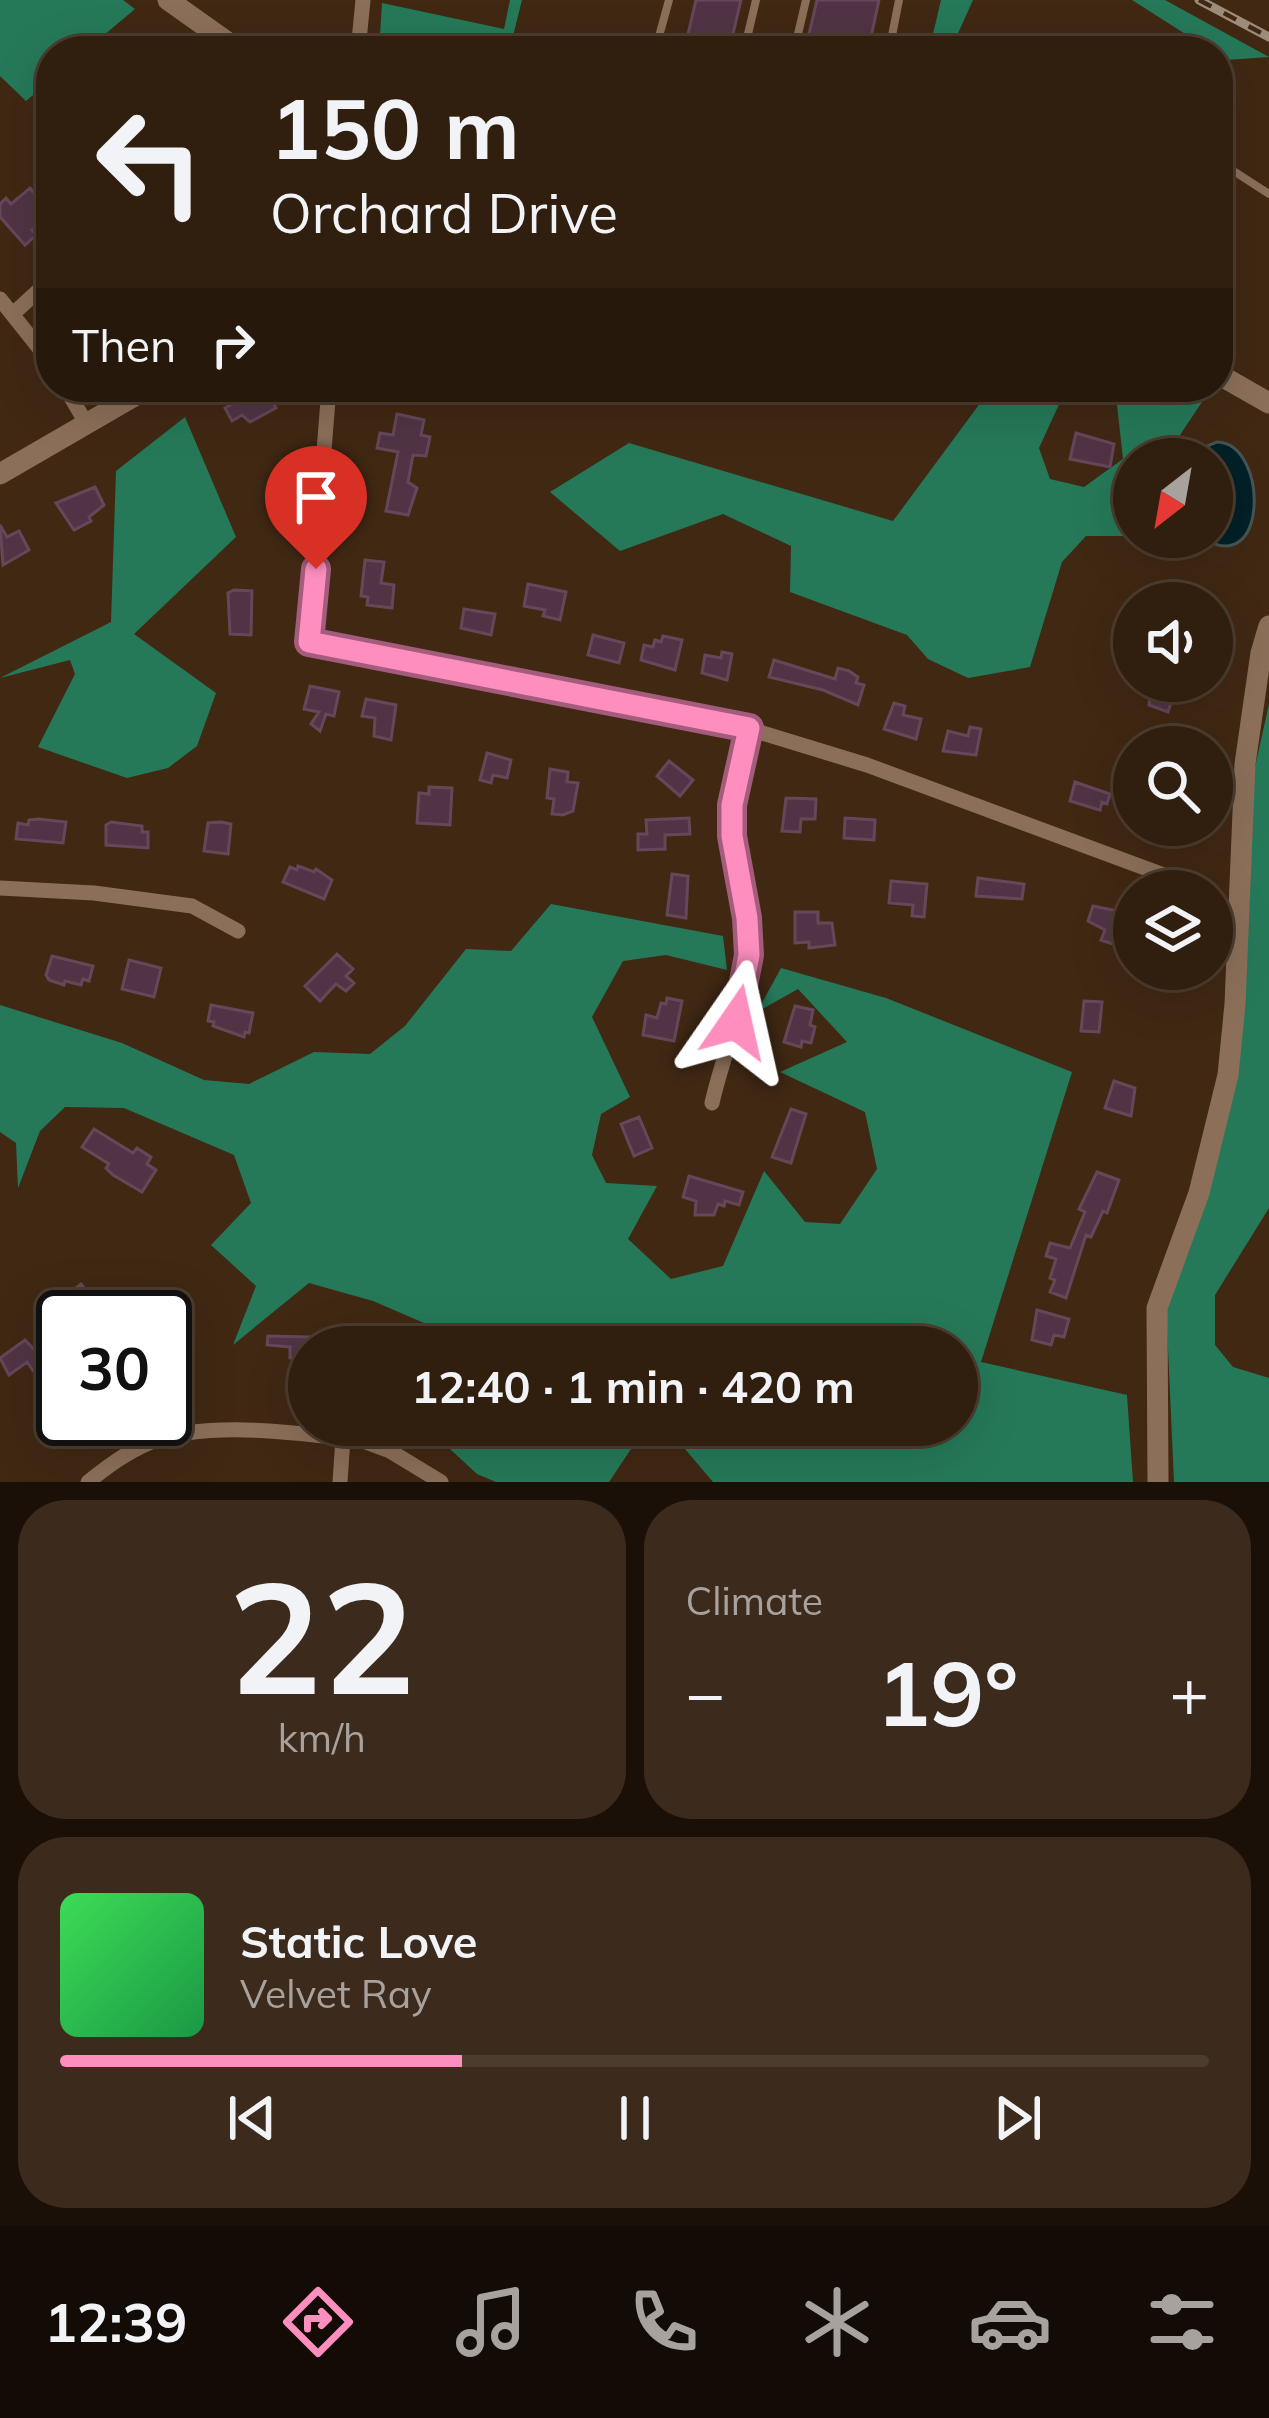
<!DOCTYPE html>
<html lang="en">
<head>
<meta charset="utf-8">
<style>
	:root { --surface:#301e0e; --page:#3c2b1c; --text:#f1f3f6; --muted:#a8a29e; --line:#4b3c2e; --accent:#fd8ebe }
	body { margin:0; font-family:Mulish,sans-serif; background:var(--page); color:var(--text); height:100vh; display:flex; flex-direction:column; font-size:45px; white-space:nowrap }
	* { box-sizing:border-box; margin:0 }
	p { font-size:39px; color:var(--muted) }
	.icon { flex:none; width:66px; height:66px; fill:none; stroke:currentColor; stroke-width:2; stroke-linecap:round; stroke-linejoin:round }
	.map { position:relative; height:1482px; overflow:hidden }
	.drawer { display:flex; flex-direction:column; gap:18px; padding:18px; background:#1a1008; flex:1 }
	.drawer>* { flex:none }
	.top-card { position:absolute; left:36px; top:36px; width:1197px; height:366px; border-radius:48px; box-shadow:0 12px 48px #0002,0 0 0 3px var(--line); background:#301e0e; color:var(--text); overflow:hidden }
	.needle { width:78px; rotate:211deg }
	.buttons { position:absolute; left:1113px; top:438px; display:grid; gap:24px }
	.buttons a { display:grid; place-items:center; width:120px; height:120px; border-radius:50%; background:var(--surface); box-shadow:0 12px 48px #0002,0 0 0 3px var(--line); font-size:60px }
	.speed { position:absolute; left:36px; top:1290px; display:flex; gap:24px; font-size:60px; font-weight:700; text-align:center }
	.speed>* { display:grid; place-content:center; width:156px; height:156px; border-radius:50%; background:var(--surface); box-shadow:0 12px 48px #0002,0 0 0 3px var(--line); line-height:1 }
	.speed .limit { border:6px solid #111; border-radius:18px; background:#fff; color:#111 }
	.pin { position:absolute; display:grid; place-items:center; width:102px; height:102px; color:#fff; margin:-123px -51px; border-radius:50% 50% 50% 0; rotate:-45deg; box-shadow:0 0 12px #0007 }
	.pin .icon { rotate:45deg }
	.me { position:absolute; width:132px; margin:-66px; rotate:11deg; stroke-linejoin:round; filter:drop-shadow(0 0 9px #0008) }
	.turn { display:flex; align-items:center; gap:42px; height:252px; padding:0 36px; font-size:54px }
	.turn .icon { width:156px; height:156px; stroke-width:2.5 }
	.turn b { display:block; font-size:84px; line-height:102px }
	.then { display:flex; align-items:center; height:114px; padding:0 36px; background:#0003; gap:24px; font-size:45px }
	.big { font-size:90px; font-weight:700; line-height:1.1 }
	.drawer .card { flex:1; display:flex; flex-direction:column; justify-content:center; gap:18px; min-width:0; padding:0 42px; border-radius:48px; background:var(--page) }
	.drawer .dial { align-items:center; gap:0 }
	.dial b { font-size:156px; line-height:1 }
	.song { display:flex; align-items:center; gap:36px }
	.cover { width:144px; height:144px; border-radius:18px; background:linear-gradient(135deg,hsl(130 70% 55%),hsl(140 70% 35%)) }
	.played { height:12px; border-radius:6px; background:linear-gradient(90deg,var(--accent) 35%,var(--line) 35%) }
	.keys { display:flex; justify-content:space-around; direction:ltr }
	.heat { display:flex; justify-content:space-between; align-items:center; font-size:66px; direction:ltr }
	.drawer .tiles { flex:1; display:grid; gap:18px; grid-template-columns:1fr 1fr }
	.card:last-child { grid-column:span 2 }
	.trip { position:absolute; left:288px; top:1326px; width:690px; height:120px; border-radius:60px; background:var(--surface); box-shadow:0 12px 48px #0002,0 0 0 3px var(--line); font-weight:700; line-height:120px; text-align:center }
	.tabs { display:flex; height:192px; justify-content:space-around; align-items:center; background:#130c06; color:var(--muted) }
	.tabs .icon { width:84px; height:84px }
	.tabs .current { color:var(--accent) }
	.tabs b { font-size:54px; color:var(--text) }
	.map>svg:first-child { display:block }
	.forest { fill:#257959 }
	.water { fill:#022027; stroke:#455556; stroke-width:3 }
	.building { fill:#503445; stroke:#654759; stroke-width:3 }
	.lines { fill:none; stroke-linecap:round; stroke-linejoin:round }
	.lane { stroke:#8b6f59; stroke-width:8 }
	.street { stroke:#8b6f59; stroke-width:15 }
	.secondary { stroke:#8b6f59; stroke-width:21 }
	.rail-casing { stroke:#9e8c7b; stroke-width:9 }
	.rail { stroke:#402813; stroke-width:4.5; stroke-dasharray:14; stroke-linecap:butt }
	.route-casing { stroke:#a45c7c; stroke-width:30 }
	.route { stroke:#fd8ebe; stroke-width:21 }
</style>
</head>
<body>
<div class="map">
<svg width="1269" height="1482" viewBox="0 0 1269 1482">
	<rect width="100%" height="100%" fill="#402813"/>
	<path class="forest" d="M0,0H123L135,9L85,51H51V80L26,101L0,76Z
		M510,0H522L511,44L531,51H379L382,3L504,29Z
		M941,0H973L950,51H929Z
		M1132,0H1165L1269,57L1226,60L1218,51H1212Z
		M985,387H1067L1039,448L1050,479L1084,487L1123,459L1115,387H1179L1202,402L1164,459H1134V536H1086L1062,562L1030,667L968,678L928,659L907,635L790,592L791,546L723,514L620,551L550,492L629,443L893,521L981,402Z
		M185,417L236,537L134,634L216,693L197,746L168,768L127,778L38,747L75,674L70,660L0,678L111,622L116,471Z
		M1269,704V1208L1215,1295V1345L1233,1367L1269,1378V1482H1174L1166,1304L1229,1103L1255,767Z
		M551,904L723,936L727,970L666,955L623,961L592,1017L630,1097L601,1114L592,1155L606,1183L657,1186L628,1239L671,1279L723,1266L764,1171L805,1222L840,1224L877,1169L865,1112L780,1072L847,1042L798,989L757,1012L781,968L886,998L1072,1072L981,1362L1127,1395L1133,1482H713L685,1449L647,1425L609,1482H496L477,1474L424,1425H957V1347H446L445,1332L373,1301L309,1283L233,1345L256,1286L211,1245L251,1203L234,1155L124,1108L65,1107L40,1131L18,1188L16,1143L0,1132V1005L122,1043L204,1080L249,1084L314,1052L370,1054L405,1026L466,949L511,951Z"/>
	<path class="water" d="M1217,442C1269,443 1269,582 1201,537H1212V459H1197L1207,446Z"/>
	<path class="building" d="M696,0H741L729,51H684Z
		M817,0H879L868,51H805Z
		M30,188L51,213L32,230L36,235L25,245L0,217V204L6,198L11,204Z
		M264,387L276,408L250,422L242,415L232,421L225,408Z
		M397,414L424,420L421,435L430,437L426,456L413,455L408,482L417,488L408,515L386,511L398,452L377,448L380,433L393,435Z
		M1076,433L1114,444L1110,467L1070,459Z
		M95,487L104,505L89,517L91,521L74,530L56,503Z
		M0,525L7,537L19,531L29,550L3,565Z
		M365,560L384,562L381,583L394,585L392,608L367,605L368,597L361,596Z
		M528,584L566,592L560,620L543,616L545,610L524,606Z
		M234,590L252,591L251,635L230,634L228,593Z
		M464,609L495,614L491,635L461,628Z
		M593,635L624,643L619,663L588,655Z
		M663,636L682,640L675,670L641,660L644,645L653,647L655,640L661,642Z
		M722,652L732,654L727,680L702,673L705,655L721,658Z
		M774,660L835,679L838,668L849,671L858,677L856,683L864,685L858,705L823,690L769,677Z
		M1152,681H1178L1168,712L1149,705Z
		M310,686L339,692L334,716L326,714L320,731L311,724L319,712L304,709Z
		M366,699L396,705L391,740L374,736L375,718L362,716Z
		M894,703L905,706L903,715L921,719L916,739L884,729Z
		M970,727L981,729L976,755L943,751L948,731L968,736Z
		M487,753L511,760L507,778L493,775L491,783L480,780Z
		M669,761L693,780L680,796L657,776Z
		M550,769L568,772L567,782L578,783L573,811L563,815L552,814L554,799L547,798Z
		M1075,782L1110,794L1107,804L1102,802L1100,810L1070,801Z
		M429,787L452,788L450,825L417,823L419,793L429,794Z
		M786,798L816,799L815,819H801L800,832L782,831Z
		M689,818L690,834L665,835V849L638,850V834H647L646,820Z
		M845,818L875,820L874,840L844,838Z
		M38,819L66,822L63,843L16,839L18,823L28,825L29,820Z
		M111,822L142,826V832H148V848L106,845V825Z
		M221,822L231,824L228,854L204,851L208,823Z
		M298,866L314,872L316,869L332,880L324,899L283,882L290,867L297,870Z
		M672,874L688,876L686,918L667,915Z
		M978,878L1024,884L1022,899L976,896Z
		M891,881L927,884L924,917L912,916L913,905L889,903Z
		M1093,906L1127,913L1116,945L1101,940L1105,930L1088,921Z
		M795,912H818V923H832L835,945L809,948V942L795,943Z
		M337,954L353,969L346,976L354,983L346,991L336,984L320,1001L305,986Z
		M52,956L93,966L89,981L83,979L81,985L65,981L64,985L49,980L46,975Z
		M129,960L161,968L154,997L122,989Z
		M667,998L682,1001L674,1041L643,1035L646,1015L657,1018L661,1003L666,1004Z
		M1084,1001L1102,1002L1099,1032L1081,1031Z
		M211,1005L253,1013L249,1033L245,1032L244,1037L213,1026L214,1022L208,1021Z
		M795,1006L813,1010L810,1025L815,1027L811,1043L802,1041L801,1047L784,1042Z
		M1114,1081L1135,1088L1131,1116L1105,1108Z
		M791,1109L806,1114L791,1163L772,1157Z
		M639,1117L652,1148L634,1156L621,1124Z
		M94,1129L133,1153L137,1148L151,1157L147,1164L156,1170L142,1192L113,1175L106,1168L109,1164L82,1147Z
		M1097,1172L1119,1180L1107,1213L1103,1211L1091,1237L1086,1235L1066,1298L1050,1292L1055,1280L1050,1278L1056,1259L1046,1256L1050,1243L1070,1248L1085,1212L1079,1209Z
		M689,1176L743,1192L739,1205L725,1201L724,1206L718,1204L714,1215H695L696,1201L683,1197Z
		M81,1284L93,1300L69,1317L58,1302Z
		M152,1300L186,1305L181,1322L147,1317Z
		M1037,1310L1069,1319L1064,1337L1054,1335L1051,1345L1032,1340Z
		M268,1336L352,1338V1347H309L306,1358H290V1347L267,1345Z
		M25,1340L47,1363L34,1372L27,1362L9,1375L0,1358Z"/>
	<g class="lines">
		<path class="lane" d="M655,51L669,0
			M744,51L756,0
			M794,51L806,0
			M889,51L899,0
			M1218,161L1269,194"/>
		<path class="street" d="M358,51L363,0
			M0,299L51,363
			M14,313L51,279
			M65,387L86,423
			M329,387L309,642L749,729L867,765L1207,891
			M0,888L94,893L192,906L238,931
			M712,1103C723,1054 744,1009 748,959C752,918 736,879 732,839C729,801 740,764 749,729
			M88,1482C108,1466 127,1452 151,1442C207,1420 303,1433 363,1441L390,1451L441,1482
			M340,1482L343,1438"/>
		<path class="secondary" d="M168,0L240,51
			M1218,374L1269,403
			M0,474L150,387
			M1158,1482L1157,1308L1199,1193L1228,1075L1235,1004L1245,764L1261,653L1269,626"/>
		<defs>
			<path id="rail" d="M1199,0L1269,37"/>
		</defs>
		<use href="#rail" class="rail-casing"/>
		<use href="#rail" class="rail"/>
	</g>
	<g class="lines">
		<defs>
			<path id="route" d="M316,569L309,642L749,728L732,805V836L747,918L749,955L736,1022"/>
		</defs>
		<use href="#route" class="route-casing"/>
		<use href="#route" class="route"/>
	</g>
</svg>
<div class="buttons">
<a><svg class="needle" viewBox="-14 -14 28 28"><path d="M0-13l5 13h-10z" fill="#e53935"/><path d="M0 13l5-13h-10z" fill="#a8a29e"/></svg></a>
<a><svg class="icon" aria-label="sound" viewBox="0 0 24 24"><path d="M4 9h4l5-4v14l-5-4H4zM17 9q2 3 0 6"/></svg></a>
<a><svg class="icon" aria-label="search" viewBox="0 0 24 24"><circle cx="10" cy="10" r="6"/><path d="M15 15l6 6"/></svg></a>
<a><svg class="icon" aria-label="layers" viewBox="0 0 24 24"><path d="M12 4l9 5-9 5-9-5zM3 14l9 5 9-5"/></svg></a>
</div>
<div class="speed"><div class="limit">30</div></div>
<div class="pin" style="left:316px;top:569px;background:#d93025"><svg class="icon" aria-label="arrive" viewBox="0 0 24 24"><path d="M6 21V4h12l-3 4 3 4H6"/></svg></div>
<svg class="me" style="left:736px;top:1022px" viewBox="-20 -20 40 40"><path d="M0-17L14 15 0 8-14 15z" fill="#fd8ebe" stroke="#fff" stroke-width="4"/></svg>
<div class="trip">12:40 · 1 min · 420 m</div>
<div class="top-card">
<div class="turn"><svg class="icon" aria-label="left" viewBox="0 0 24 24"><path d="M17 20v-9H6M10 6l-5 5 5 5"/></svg><div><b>150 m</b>Orchard Drive</div></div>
<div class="then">Then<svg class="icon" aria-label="right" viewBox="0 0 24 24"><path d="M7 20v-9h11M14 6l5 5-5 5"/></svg></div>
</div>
</div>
<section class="drawer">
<div class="tiles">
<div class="card dial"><b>22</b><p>km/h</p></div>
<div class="card"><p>Climate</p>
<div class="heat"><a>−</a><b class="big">19°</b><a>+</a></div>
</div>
<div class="card">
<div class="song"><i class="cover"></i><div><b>Static Love</b><p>Velvet Ray</p></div></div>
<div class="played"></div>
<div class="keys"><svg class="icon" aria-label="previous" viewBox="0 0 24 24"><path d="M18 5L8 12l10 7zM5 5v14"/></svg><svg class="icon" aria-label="pause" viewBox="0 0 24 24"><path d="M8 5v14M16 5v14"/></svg><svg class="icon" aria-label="next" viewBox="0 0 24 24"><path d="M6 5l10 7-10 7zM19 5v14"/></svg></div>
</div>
</div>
</section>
<nav class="tabs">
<b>12:39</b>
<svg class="icon current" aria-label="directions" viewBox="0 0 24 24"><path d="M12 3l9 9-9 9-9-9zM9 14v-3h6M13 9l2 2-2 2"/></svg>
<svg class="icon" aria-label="music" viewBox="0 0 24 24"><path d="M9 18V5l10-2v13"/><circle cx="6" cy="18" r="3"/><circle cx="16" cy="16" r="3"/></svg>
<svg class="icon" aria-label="phone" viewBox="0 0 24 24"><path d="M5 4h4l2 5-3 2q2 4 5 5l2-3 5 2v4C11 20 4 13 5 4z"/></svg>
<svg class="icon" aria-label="climate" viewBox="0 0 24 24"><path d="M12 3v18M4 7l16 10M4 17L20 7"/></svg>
<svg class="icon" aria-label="car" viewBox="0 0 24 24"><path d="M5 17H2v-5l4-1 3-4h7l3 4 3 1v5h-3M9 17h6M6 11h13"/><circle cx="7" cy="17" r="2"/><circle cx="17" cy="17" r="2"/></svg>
<svg class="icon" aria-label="filters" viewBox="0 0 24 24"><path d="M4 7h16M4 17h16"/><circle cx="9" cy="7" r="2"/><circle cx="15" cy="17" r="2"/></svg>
</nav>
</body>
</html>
